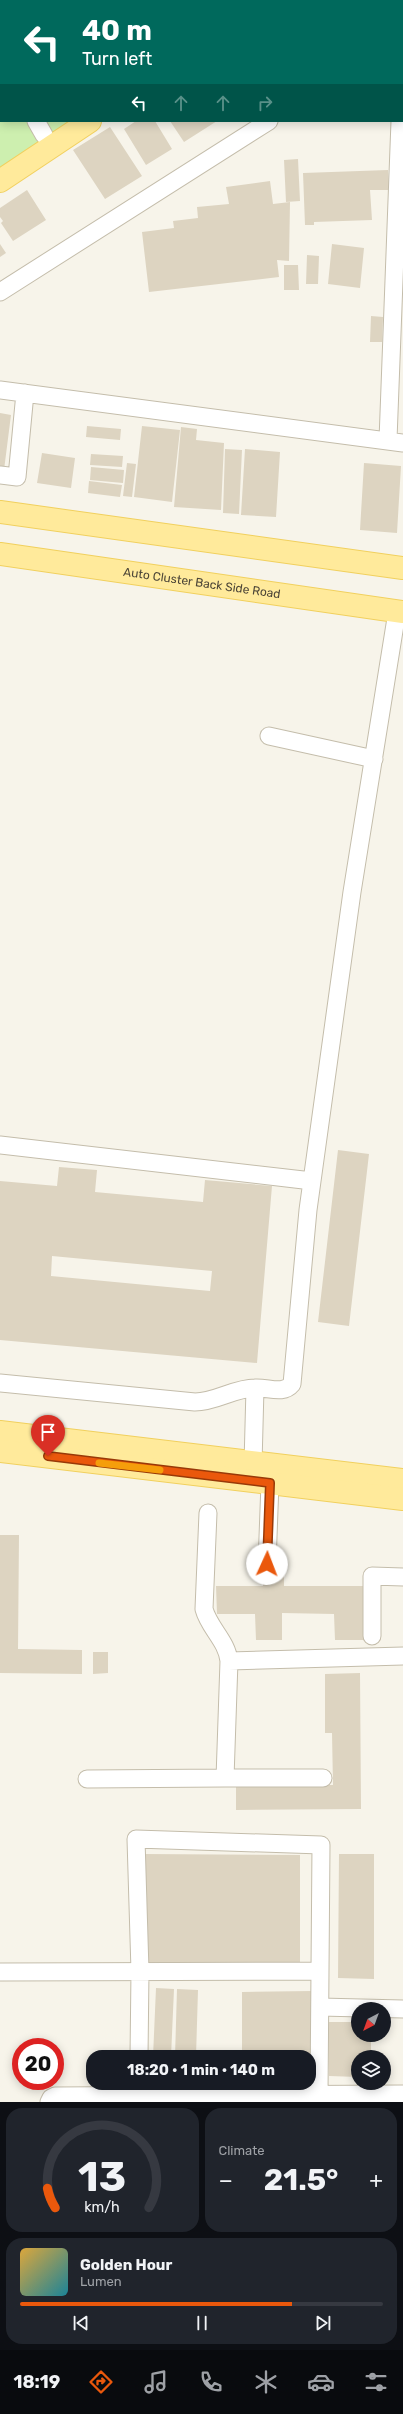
<!DOCTYPE html>
<html lang="en">
<head>
<meta charset="utf-8">
<style>
	:root { --surface:#171b24; --page:#20242c; --text:#f1f3f6; --muted:#9ea1a6; --line:#363941; --accent:#ea580c }
	body { margin:0; font-family:Rubik,sans-serif; background:var(--page); color:var(--text); height:100vh; display:flex; flex-direction:column; font-size:15px; white-space:nowrap }
	* { box-sizing:border-box; margin:0 }
	p { font-size:13px; color:var(--muted) }
	.icon { flex:none; width:22px; height:22px; fill:none; stroke:currentColor; stroke-width:2; stroke-linecap:round; stroke-linejoin:round }
	.map { position:relative; height:2102px; overflow:hidden }
	.details { display:flex; flex-direction:column; gap:6px; padding:6px; background:#0d0f14; flex:1 }
	.details>* { flex:none }
	.banner { position:absolute; left:0px; top:0px; width:403px; height:122px; box-shadow:0 2px 10px #0003; background:#00695c; color:#fff; overflow:hidden }
	.needle { width:26px; rotate:221deg }
	.buttons { position:absolute; left:351px; top:2002px; display:grid; gap:8px }
	.buttons a { display:grid; place-items:center; width:40px; height:40px; border-radius:50%; background:var(--surface); box-shadow:0 2px 10px #0003; font-size:20px }
	.speed { position:absolute; left:12px; top:2038px; display:flex; gap:8px; font-size:20px; font-weight:700; text-align:center }
	.speed>* { display:grid; place-content:center; width:52px; height:52px; border-radius:50%; background:var(--surface); box-shadow:0 2px 10px #0003; line-height:1 }
	.speed .limit { border:6px solid #d22; background:#fff; color:#111 }
	.pin { position:absolute; display:grid; place-items:center; width:34px; height:34px; color:#fff; margin:-41px -17px; border-radius:50% 50% 50% 0; rotate:-45deg; box-shadow:0 0 4px #0007 }
	.pin .icon { rotate:45deg }
	.me { position:absolute; width:44px; margin:-22px; rotate:2deg; stroke-linejoin:round; filter:drop-shadow(0 0 3px #0008) }
	.turn { display:flex; align-items:center; gap:14px; height:84px; padding:0 16px; font-size:18px }
	.turn .icon { width:52px; height:52px; stroke-width:2.5 }
	.turn b { display:block; font-size:28px; line-height:34px }
	.lanes { display:flex; align-items:center; height:38px; padding:0 16px; background:#0003; justify-content:center; gap:20px; direction:ltr }
	.lanes .off { opacity:.35 }
	.big { font-size:30px; font-weight:700; line-height:1.1 }
	.details .tile { flex:1; display:flex; flex-direction:column; justify-content:center; gap:6px; min-width:0; padding:0 14px; border-radius:16px; background:var(--page) }
	.details .dial { align-items:center; gap:0 }
	.dial svg { height:104px; overflow:visible; fill:none; stroke:var(--line); stroke-width:7; stroke-linecap:round; text-anchor:middle }
	.dial text { fill:var(--text); stroke:none }
	.song { display:flex; align-items:center; gap:12px }
	.cover { width:48px; height:48px; border-radius:6px; background:linear-gradient(135deg,hsl(40 70% 55%),hsl(190 70% 35%)) }
	.played { height:4px; border-radius:2px; background:linear-gradient(90deg,var(--accent) 75%,var(--line) 75%) }
	.keys { display:flex; justify-content:space-around; direction:ltr }
	.heat { display:flex; justify-content:space-between; align-items:center; font-size:22px; direction:ltr }
	.details .tiles { flex:1; display:grid; gap:6px; grid-template-columns:1fr 1fr }
	.tile:last-child { grid-column:span 2 }
	.trip { position:absolute; left:86px; top:2050px; width:230px; height:40px; border-radius:16px; background:var(--surface); box-shadow:0 2px 10px #0003; font-weight:700; line-height:40px; text-align:center }
	.dock { display:flex; height:64px; justify-content:space-around; align-items:center; background:#090b0e; color:var(--muted) }
	.dock .icon { width:28px; height:28px }
	.dock .active { color:var(--accent) }
	.dock b { font-size:18px; color:var(--text) }
	.map>svg:first-child { display:block }
	.green { fill:#cdefaf }
	.building { fill:#ddd4c1; fill-rule:evenodd }
	.lines { fill:none; stroke-linecap:round; stroke-linejoin:round }
	.minor-casing { stroke:#c4bdab; stroke-width:19 }
	.major-casing { stroke:#f1d05e; stroke-width:24 }
	.minor { stroke:#fff; stroke-width:17 }
	.major { stroke:#ffea9b; stroke-width:22 }
	.route-casing { stroke:#983908; stroke-width:10 }
	.route { stroke:#ea580c; stroke-width:7 }
	.slow { stroke:#f59e0b; stroke-width:7 }
	.labels { text-anchor:middle; stroke-width:3; stroke-linejoin:round; paint-order:stroke }
	.street-label { font-size:12px; fill:#4c4537; stroke:#fff }
</style>
</head>
<body>
<div class="map">
<svg width="403" height="2102" viewBox="0 0 403 2102">
	<rect width="100%" height="100%" fill="#f7f4ea"/>
	<path class="green" d="M0,0H250L1,1V121H74L0,172Z"/>
	<path class="building" d="M136,121H155L172,149L146,165L124,129Z
		M170,121H217L184,142Z
		M110,127L142,176L105,199L73,150Z
		M298,159L300,201L286,202L284,160Z
		M388,170L389,190H370L372,220L314,222V225H305L303,173Z
		M270,181L273,204L290,202L289,261L277,260L279,277L149,292L142,232L174,228L173,221L198,218L197,207L229,204L226,187Z
		M27,190L46,220L13,241L1,223L3,221L0,217V208Z
		M0,244L6,253L0,257Z
		M332,244L364,248L360,288L328,284Z
		M307,255L319,256L318,284H306Z
		M284,265H298L299,290H284Z
		M371,316L383,317L382,342H370Z
		M0,413L11,415L4,470H0Z
		M87,426L121,429L120,440L86,437Z
		M142,426L180,430L172,502L134,497Z
		M181,427L197,429L196,440L224,443L221,510L174,507Z
		M225,449L242,450L239,514L223,513Z
		M245,449L280,452L276,517L241,515Z
		M42,453L75,458L71,488L37,483Z
		M91,454L123,456L122,467L90,465Z
		M127,463L136,464L132,497L123,496Z
		M364,463L401,466L397,533L360,530Z
		M91,467L124,470L123,483L90,480Z
		M89,481L122,485L120,497L88,493Z
		M338,1150L369,1154L349,1326L318,1322Z
		M59,1167L97,1170L95,1192L203,1202L205,1180L272,1186L257,1363L0,1340V1181L57,1186ZM52,1256L212,1271L210,1291L51,1276Z
		M0,1535H19L18,1649L82,1650V1674L0,1673Z
		M263,1574H284V1586H364V1640H335L334,1614L282,1613V1640H256L255,1614H217L216,1586H263Z
		M93,1652H108V1673L93,1674Z
		M360,1673L361,1809L236,1810V1786L333,1785L332,1733H325V1674Z
		M143,1854L300,1855V1965L143,1964Z
		M339,1854H374V1979L338,1978Z
		M156,1988L174,1989L171,2057H153Z
		M177,1989L198,1990L196,2057H175Z
		M313,1991L314,2077H309V2057H242V1992Z
		M328,2022H358V2035H371V2057H358V2077L329,2076Z"/>
	<g class="lines">
		<defs>
			<path id="minor" d="M402,37L403,36
				M0,49L1,51
				M402,81L403,56
				M36,121L44,135
				M0,292L269,121
				M0,390L403,443
				M388,440L400,121
				M0,475L17,477L25,393
				M269,736L374,759
				M0,1145L312,1181
				M0,1383L195,1402C216,1402 234,1388 255,1388C268,1387 283,1395 292,1384L308,1210L352,892L397,612
				M253,1464L255,1388
				M208,1513L204,1609C209,1628 227,1641 229,1661
				M267,1564L270,1483
				M372,1636V1576L403,1577
				M225,1778H323
				M87,1779L225,1778L229,1661L403,1656
				M0,1972L320,1971
				M320,2007L403,2009
				M139,2057L140,1971L136,1839L321,1845L319,2095
				M49,2102L51,2098L55,2096L403,2094"/>
			<g id="major">
				<path d="M247,1L248,0"/>
				<path d="M270,1L272,0"/>
				<path d="M0,181L90,121"/>
				<path d="M0,512L403,568"/>
				<path id="s1" d="M0,554L403,612"/>
				<path d="M0,1432L403,1480"/>
				<path d="M0,1451L403,1499"/>
			</g>
		</defs>
		<use href="#minor" class="minor-casing"/>
		<use href="#major" class="major-casing"/>
		<use href="#minor" class="minor"/>
		<use href="#major" class="major"/>
	</g>
	<g class="lines">
		<defs>
			<path id="route" d="M48,1456L270,1483L267,1564"/>
		</defs>
		<use href="#route" class="route-casing"/>
		<use href="#route" class="route"/>
		<path class="slow" d="M99,1463L160,1470"/>
	</g>
	<g class="labels">
		<g class="street-label">
			<text dy="4" stroke="none"><textPath href="#s1" startOffset="204">Auto Cluster Back Side Road</textPath></text>
		</g>
	</g>
</svg>
<div class="buttons">
<a><svg class="needle" viewBox="-14 -14 28 28"><path d="M0-13l5 13h-10z" fill="#e53935"/><path d="M0 13l5-13h-10z" fill="#9ea1a6"/></svg></a>
<a><svg class="icon" aria-label="layers" viewBox="0 0 24 24"><path d="M12 4l9 5-9 5-9-5zM3 14l9 5 9-5"/></svg></a>
</div>
<div class="speed"><div class="limit">20</div></div>
<div class="pin" style="left:48px;top:1456px;background:#d93025"><svg class="icon" aria-label="arrive" viewBox="0 0 24 24"><path d="M6 21V4h12l-3 4 3 4H6"/></svg></div>
<svg class="me" style="left:267px;top:1564px" viewBox="-20 -20 40 40"><circle r="19" fill="#fff"/><path d="M0-13L10 11 0 6-10 11z" fill="#ea580c"/></svg>
<div class="trip">18:20 · 1 min · 140 m</div>
<div class="banner">
<div class="turn"><svg class="icon" aria-label="left" viewBox="0 0 24 24"><path d="M17 20v-9H6M10 6l-5 5 5 5"/></svg><div><b>40 m</b>Turn left</div></div>
<div class="lanes"><svg class="icon" aria-label="left" viewBox="0 0 24 24"><path d="M17 20v-9H6M10 6l-5 5 5 5"/></svg><svg class="icon off" aria-label="ahead" viewBox="0 0 24 24"><path d="M12 20V5M6 11l6-6 6 6"/></svg><svg class="icon off" aria-label="ahead" viewBox="0 0 24 24"><path d="M12 20V5M6 11l6-6 6 6"/></svg><svg class="icon off" aria-label="right" viewBox="0 0 24 24"><path d="M7 20v-9h11M14 6l5 5-5 5"/></svg></div>
</div>
</div>
<section class="details">
<div class="tiles">
<div class="tile dial"><svg viewBox="0 0 100 80">
<path d="M14 69A42 42 0 1 1 86 69"/>
<path d="M14 69A42 42 0 0 1 8 54" stroke="#ea580c"/>
<text x="50" y="56" font-size="32" font-weight="700">13</text>
<text x="50" y="72" font-size="11">km/h</text>
</svg></div>
<div class="tile"><p>Climate</p>
<div class="heat"><a>−</a><b class="big">21.5°</b><a>+</a></div>
</div>
<div class="tile">
<div class="song"><i class="cover"></i><div><b>Golden Hour</b><p>Lumen</p></div></div>
<div class="played"></div>
<div class="keys"><svg class="icon" aria-label="previous" viewBox="0 0 24 24"><path d="M18 5L8 12l10 7zM5 5v14"/></svg><svg class="icon" aria-label="pause" viewBox="0 0 24 24"><path d="M8 5v14M16 5v14"/></svg><svg class="icon" aria-label="next" viewBox="0 0 24 24"><path d="M6 5l10 7-10 7zM19 5v14"/></svg></div>
</div>
</div>
</section>
<nav class="dock">
<b>18:19</b>
<svg class="icon active" aria-label="directions" viewBox="0 0 24 24"><path d="M12 3l9 9-9 9-9-9zM9 14v-3h6M13 9l2 2-2 2"/></svg>
<svg class="icon" aria-label="music" viewBox="0 0 24 24"><path d="M9 18V5l10-2v13"/><circle cx="6" cy="18" r="3"/><circle cx="16" cy="16" r="3"/></svg>
<svg class="icon" aria-label="phone" viewBox="0 0 24 24"><path d="M5 4h4l2 5-3 2q2 4 5 5l2-3 5 2v4C11 20 4 13 5 4z"/></svg>
<svg class="icon" aria-label="climate" viewBox="0 0 24 24"><path d="M12 3v18M4 7l16 10M4 17L20 7"/></svg>
<svg class="icon" aria-label="car" viewBox="0 0 24 24"><path d="M5 17H2v-5l4-1 3-4h7l3 4 3 1v5h-3M9 17h6M6 11h13"/><circle cx="7" cy="17" r="2"/><circle cx="17" cy="17" r="2"/></svg>
<svg class="icon" aria-label="filters" viewBox="0 0 24 24"><path d="M4 7h16M4 17h16"/><circle cx="9" cy="7" r="2"/><circle cx="15" cy="17" r="2"/></svg>
</nav>
</body>
</html>
